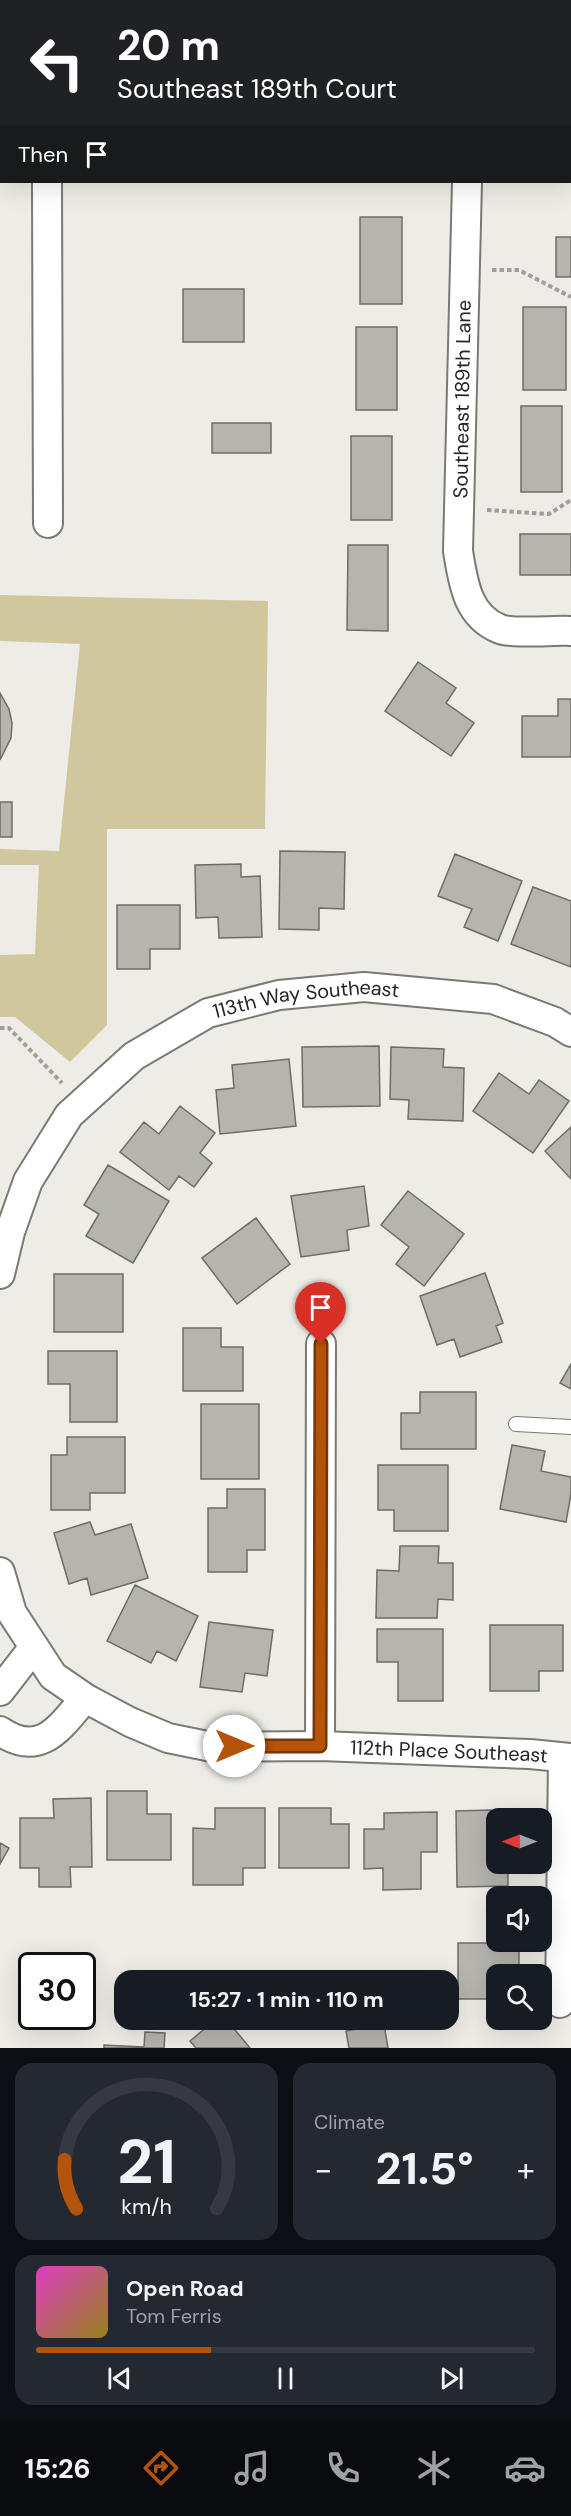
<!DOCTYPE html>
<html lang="en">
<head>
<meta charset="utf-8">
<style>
	:root { --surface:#171b24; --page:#242831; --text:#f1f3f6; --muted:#9ea1a6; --line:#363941; --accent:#b45309 }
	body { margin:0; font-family:"DM Sans",sans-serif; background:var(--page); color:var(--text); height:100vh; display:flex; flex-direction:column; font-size:22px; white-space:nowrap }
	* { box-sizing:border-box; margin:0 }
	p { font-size:20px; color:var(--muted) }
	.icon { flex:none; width:33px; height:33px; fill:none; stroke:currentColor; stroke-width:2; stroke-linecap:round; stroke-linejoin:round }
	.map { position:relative; height:2048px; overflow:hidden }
	.sheet { display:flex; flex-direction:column; gap:15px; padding:15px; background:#0d0f14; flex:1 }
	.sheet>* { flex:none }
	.banner { position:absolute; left:0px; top:0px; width:572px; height:183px; box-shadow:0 6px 24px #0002; background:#202124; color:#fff; overflow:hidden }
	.needle { width:39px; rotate:270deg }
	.controls { position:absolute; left:486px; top:1808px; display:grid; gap:12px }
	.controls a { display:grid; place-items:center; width:66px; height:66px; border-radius:12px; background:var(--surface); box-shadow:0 6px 24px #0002; font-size:30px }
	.speed { position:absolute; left:18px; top:1952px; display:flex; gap:12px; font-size:30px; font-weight:700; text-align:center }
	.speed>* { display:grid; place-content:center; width:78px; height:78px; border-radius:50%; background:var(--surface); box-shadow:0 6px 24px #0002; line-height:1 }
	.speed .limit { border:3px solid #111; border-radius:9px; background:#fff; color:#111 }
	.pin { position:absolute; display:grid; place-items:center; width:51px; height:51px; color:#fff; margin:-62px -26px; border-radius:50% 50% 50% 0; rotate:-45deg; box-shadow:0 0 6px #0007 }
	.pin .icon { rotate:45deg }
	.me { position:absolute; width:66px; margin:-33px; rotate:90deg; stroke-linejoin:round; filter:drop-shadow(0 0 4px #0008) }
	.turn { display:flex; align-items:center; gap:21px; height:126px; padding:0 18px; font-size:27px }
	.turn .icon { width:78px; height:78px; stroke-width:2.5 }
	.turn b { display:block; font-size:42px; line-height:51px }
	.then { display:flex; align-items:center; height:57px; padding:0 18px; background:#0003; gap:12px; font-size:22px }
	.big { font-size:45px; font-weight:700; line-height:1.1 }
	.sheet .widget { flex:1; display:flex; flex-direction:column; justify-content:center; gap:9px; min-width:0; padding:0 21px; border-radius:18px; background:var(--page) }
	.sheet .dial { align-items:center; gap:0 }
	.dial svg { height:156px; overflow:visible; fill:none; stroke:var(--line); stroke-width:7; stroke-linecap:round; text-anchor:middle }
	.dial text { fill:var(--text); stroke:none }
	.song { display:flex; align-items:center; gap:18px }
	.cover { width:72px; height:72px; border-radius:9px; background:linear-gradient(135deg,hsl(310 70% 55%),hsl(50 70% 35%)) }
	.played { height:6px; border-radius:3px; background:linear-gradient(90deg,var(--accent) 35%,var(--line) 35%) }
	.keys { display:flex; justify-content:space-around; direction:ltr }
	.heat { display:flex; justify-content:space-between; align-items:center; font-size:33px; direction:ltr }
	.sheet .tiles { flex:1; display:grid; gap:15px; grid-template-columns:1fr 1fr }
	.widget:last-child { grid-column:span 2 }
	.trip { position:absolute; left:114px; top:1970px; width:345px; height:60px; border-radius:18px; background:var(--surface); box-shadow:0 6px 24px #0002; font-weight:700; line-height:60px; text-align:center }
	.menu { display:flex; height:96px; justify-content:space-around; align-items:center; background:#090b0e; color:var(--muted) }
	.menu .icon { width:42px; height:42px }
	.menu .selected { color:var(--accent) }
	.menu b { font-size:27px; color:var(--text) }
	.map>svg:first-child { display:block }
	.green { fill:#d0c89c }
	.building { fill:#b5b4ae; stroke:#6d6d67; stroke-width:1.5 }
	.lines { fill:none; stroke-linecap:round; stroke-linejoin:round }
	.service-casing { stroke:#7a7973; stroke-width:16 }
	.minor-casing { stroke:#7a7973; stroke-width:32 }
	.tertiary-casing { stroke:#7a7973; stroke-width:36 }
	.path { stroke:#9f9e9a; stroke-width:4; stroke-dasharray:4.5 3; stroke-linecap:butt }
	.service { stroke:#fff; stroke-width:14 }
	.minor { stroke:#fff; stroke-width:28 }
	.tertiary { stroke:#fff; stroke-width:33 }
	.route-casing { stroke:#753606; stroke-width:15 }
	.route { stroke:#b45309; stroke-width:10 }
	.labels { text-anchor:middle; stroke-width:4.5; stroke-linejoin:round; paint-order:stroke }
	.street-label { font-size:20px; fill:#262523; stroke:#fff }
</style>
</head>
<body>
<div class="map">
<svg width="571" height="2048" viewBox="0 0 571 2048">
	<rect width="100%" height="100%" fill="#edece6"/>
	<path class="green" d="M0,595L268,601L265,829H107V1025L70,1062L15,1017H0V955L35,954L39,865H0V849L59,851L80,644L0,641Z"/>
	<path class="building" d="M360,217H402V304H360Z
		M556,237H571V277H556Z
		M183,289H244V342H183Z
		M523,307H566V390H523Z
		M356,327H397V410H356Z
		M521,406H562V492H521Z
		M212,423H271V453H212Z
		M351,436H392V520H351Z
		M520,534H571V575H520Z
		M348,545H388V631L347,630Z
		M418,662L456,688L446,703L474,723L451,756L385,711Z
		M0,693L9,709L12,723L11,738L0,760Z
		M558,699H571V757H522V716H558Z
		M0,802H12V837H0Z
		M280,851L345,852L344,909L319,908V930L279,929Z
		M455,854L522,881L498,941L464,927L472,909L438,896Z
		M241,864V877L260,876L262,937L219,938L218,917L196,918L195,865Z
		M533,887L571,901V967L511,944Z
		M117,905H180V949H150V969H117Z
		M379,1046L380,1106L303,1107L302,1047Z
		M391,1047L444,1049L443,1067L464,1068L463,1121L408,1119L409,1100L390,1099Z
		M289,1059L296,1126L220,1134L216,1090L234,1088L232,1065Z
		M499,1073L529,1094L539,1080L569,1101L533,1153L473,1111Z
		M180,1106L215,1133L200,1153L212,1163L194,1187L179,1176L169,1190L120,1152L144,1122L159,1134Z
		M571,1127V1179L545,1151Z
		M108,1165L169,1201L133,1263L86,1236L99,1214L84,1205Z
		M364,1186L369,1226L347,1230L349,1250L301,1257L291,1196Z
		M408,1191L464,1234L424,1286L396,1264L409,1247L381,1225Z
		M256,1218L290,1264L237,1304L202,1258Z
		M485,1273L503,1323L496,1326L502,1342L460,1357L454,1339L437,1345L420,1296Z
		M54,1274H123V1332H54Z
		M183,1328H221V1347H243V1391H183Z
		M48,1351H117V1422H70V1384H48Z
		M571,1364V1389L560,1383Z
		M420,1392H476V1449H401V1413H420Z
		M201,1404H259V1479H201Z
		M67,1437H125V1493H90V1510H51V1455H67Z
		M512,1445L545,1451L541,1471L571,1477V1494L566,1522L500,1509Z
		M378,1465H448V1531H394V1510H378Z
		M227,1489H265V1550H247V1572H208V1508H227Z
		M90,1522L95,1535L131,1524L148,1578L91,1595L87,1578L69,1584L54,1533Z
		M400,1546H439L438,1563H453V1600L438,1599L437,1618H376L377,1570L399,1571Z
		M135,1585L198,1616L176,1661L157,1651L151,1663L107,1641Z
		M209,1622L273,1630L267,1676L245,1673L242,1692L200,1687Z
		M490,1625H563V1671H539V1691H490Z
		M377,1629H443V1701H398V1662H377Z
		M107,1791H147V1814H171V1860H107Z
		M91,1798L92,1867H70L71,1887H39V1868H20V1818H54L53,1799Z
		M215,1808H265V1868H243V1885H193V1828L215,1829Z
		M279,1808H331V1824H349V1868H279Z
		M491,1810V1830H496V1863H527V1871H508V1886L457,1887L456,1811Z
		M437,1812V1852H421V1889L383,1890V1868L364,1869V1829H384V1813Z
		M0,1843L9,1848L0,1864Z
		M458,1943H519V1974H496V1999H458Z
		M216,2019H226L250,2048H196L190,2041Z
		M384,2024L388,2048H349L346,2031Z
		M145,2032L165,2033L164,2048H104V2045L144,2047Z"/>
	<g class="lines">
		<defs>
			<path id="service" d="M352,0V2
				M516,1424L571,1427"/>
			<g id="minor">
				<path d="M475,2L476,0"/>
				<path d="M47,182L48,523"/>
				<path d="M467,182L458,551C463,582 467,616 500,629C512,634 556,630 571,631"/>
				<path id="s1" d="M0,1274L10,1232L28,1181L69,1115L134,1056L208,1013L279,995L364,987L493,999L555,1022L571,1032"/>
				<path id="s2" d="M0,1572L12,1613L53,1676L85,1698L130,1722L168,1738L212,1747L320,1746L530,1754L571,1758"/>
				<path d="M0,1691L34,1647"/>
				<path d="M0,1731C41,1759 60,1727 85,1698"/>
				<path d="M320,1746L321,1344"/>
				<path d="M560,2003L563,1758"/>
			</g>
			<path id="tertiary" d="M0,152H2
				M570,162H571"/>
		</defs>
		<use href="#service" class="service-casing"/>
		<use href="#minor" class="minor-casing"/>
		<use href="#tertiary" class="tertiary-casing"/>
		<path class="path" d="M492,270H519L571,297
			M487,510L549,514L571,500
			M0,1028H9L62,1083"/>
		<use href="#service" class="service"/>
		<use href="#minor" class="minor"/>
		<use href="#tertiary" class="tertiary"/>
	</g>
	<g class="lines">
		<defs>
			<path id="route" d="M234,1746H320L321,1344"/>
		</defs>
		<use href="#route" class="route-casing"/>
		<use href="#route" class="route"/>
	</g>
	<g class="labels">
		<g class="street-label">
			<text transform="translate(462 399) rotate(-89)" y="7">Southeast 189th Lane</text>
			<text dy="7" stroke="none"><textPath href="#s1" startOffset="448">113th Way Southeast</textPath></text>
			<text dy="7" stroke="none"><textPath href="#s2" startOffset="531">112th Place Southeast</textPath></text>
		</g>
	</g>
</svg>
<div class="controls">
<a><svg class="needle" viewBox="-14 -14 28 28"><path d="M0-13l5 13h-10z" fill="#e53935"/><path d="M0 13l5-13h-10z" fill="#9ea1a6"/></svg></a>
<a><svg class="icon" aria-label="sound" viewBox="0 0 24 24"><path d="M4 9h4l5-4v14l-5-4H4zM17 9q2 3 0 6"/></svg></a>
<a><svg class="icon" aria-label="search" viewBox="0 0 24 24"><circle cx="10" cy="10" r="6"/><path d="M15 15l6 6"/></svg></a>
</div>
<div class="speed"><div class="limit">30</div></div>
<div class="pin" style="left:321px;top:1344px;background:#d93025"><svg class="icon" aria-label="arrive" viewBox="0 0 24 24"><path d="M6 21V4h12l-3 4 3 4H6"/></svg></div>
<svg class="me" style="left:234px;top:1746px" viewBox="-20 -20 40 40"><circle r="19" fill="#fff"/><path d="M0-13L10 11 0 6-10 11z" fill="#b45309"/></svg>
<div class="trip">15:27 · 1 min · 110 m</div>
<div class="banner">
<div class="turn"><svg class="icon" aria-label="left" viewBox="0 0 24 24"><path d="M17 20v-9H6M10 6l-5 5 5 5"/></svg><div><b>20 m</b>Southeast 189th Court</div></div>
<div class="then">Then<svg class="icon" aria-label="arrive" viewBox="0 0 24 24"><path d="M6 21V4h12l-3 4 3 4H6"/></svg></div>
</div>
</div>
<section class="sheet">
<div class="tiles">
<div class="widget dial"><svg viewBox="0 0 100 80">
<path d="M14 69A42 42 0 1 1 86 69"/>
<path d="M14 69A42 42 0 0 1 8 44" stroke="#b45309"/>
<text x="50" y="56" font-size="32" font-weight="700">21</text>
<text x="50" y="72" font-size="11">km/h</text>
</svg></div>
<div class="widget"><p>Climate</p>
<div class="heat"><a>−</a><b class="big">21.5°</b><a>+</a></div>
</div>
<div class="widget">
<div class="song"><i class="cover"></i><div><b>Open Road</b><p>Tom Ferris</p></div></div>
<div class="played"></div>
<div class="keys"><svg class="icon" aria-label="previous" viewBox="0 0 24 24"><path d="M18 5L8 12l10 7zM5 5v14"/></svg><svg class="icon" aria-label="pause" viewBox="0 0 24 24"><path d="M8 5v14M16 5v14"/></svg><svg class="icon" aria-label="next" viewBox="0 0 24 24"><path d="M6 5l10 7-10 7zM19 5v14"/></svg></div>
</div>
</div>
</section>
<nav class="menu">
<b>15:26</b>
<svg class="icon selected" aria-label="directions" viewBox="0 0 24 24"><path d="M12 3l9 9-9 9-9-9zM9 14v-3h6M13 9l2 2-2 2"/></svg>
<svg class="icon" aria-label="music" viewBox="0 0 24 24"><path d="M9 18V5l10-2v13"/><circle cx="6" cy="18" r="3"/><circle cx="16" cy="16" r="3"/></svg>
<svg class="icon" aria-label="phone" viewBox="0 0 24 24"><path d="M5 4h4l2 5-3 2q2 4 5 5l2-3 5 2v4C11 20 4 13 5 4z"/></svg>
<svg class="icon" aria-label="climate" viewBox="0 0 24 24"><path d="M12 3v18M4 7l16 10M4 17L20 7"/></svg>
<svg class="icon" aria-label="car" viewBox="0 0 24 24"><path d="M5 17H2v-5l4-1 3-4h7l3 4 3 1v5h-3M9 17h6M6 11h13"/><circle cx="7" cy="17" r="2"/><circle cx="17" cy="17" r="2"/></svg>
</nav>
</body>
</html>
